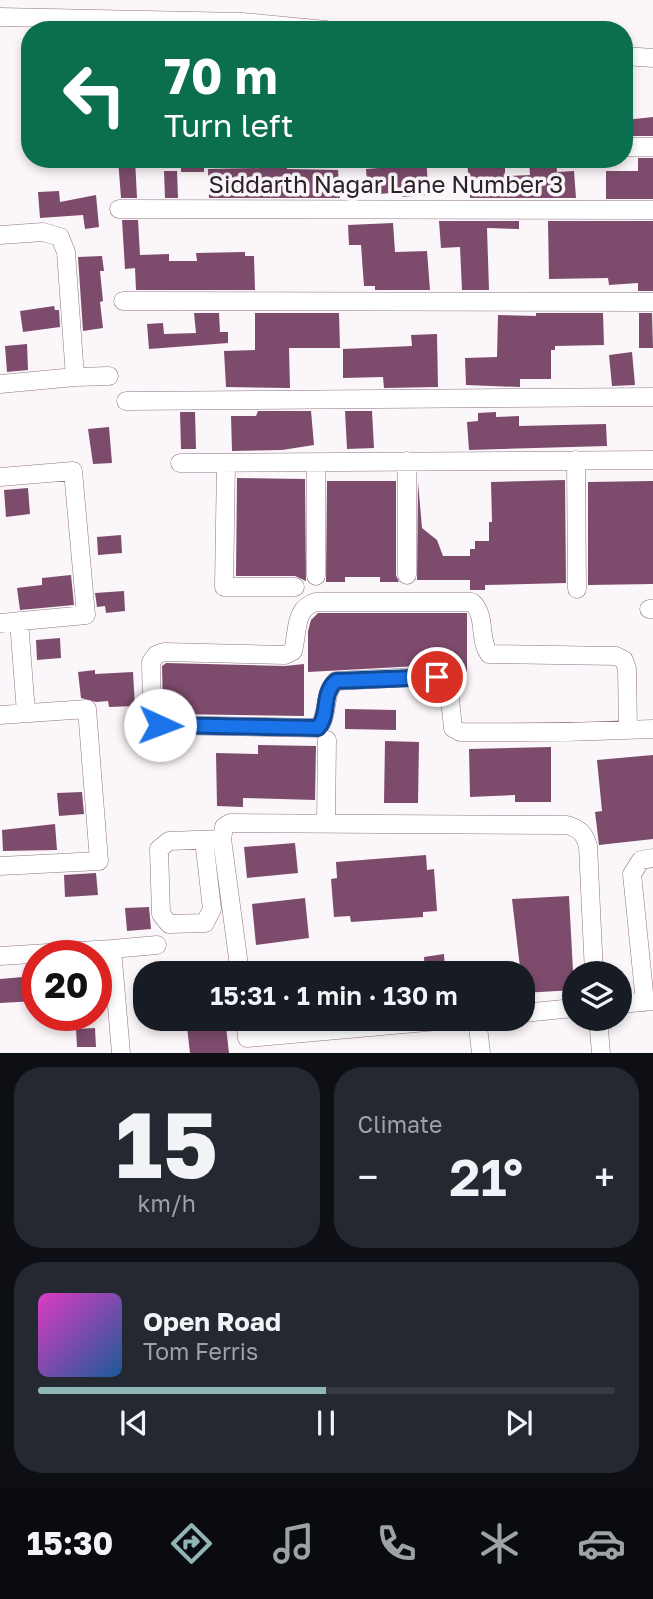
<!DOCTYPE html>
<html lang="en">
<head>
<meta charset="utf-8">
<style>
	:root { --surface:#171b24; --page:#242831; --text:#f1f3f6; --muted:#9ea1a6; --line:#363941; --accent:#91b4b5 }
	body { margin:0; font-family:"Golos Text",sans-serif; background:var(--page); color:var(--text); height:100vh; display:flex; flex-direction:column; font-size:26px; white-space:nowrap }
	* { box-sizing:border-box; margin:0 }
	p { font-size:23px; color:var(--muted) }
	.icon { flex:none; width:38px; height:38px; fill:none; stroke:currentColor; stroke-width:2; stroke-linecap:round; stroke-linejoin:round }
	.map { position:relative; height:1053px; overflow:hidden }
	.details { display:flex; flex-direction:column; gap:14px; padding:14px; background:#0d0f14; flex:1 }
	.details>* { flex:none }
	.banner { position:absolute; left:21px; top:21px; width:612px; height:147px; border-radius:28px; box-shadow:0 4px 10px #0003; background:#0b6e4f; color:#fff; overflow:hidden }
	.tools { position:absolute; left:562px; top:961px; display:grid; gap:14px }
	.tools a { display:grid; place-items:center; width:70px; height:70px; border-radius:50%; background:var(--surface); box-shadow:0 4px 10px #0003; font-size:35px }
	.speed { position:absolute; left:21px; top:940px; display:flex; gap:14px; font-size:35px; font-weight:700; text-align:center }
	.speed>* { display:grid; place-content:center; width:91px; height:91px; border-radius:50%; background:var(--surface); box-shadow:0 4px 10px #0003; line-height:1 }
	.speed .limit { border:10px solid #d22; background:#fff; color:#111 }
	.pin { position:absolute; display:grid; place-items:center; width:60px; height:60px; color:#fff; margin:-30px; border:4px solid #fff; border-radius:50%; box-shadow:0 2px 7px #0007 }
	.me { position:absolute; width:77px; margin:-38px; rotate:92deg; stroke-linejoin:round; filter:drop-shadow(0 0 5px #0008) }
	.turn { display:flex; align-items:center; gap:24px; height:147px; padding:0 28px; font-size:32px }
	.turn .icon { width:91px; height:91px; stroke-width:2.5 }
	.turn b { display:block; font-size:49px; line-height:60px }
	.big { font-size:52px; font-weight:600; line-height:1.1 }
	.details .card { flex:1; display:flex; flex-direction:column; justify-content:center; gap:10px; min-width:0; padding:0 24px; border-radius:28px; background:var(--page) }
	.details .dial { align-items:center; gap:0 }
	.dial b { font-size:91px; line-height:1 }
	.song { display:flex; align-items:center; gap:21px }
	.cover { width:84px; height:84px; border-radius:10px; background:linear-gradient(135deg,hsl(310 70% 55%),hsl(210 70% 35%)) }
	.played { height:7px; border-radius:4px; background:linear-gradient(90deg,var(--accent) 50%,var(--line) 50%) }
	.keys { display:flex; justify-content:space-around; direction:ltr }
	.heat { display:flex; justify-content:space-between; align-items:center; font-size:38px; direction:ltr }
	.details .tiles { flex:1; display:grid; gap:14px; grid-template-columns:1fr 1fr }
	.card:last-child { grid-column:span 2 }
	.trip { position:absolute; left:133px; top:961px; width:402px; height:70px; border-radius:28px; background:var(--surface); box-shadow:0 4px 10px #0003; font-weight:600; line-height:70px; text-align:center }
	.dock { display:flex; height:112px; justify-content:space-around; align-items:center; background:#090b0e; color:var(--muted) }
	.dock .icon { width:49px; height:49px }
	.dock .on { color:var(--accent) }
	.dock b { font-size:32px; color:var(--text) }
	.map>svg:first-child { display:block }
	.building { fill:#7d4c6d }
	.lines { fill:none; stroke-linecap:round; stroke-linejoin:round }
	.minor-casing { stroke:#8e7484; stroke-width:19 }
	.minor { stroke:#fff; stroke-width:18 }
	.route-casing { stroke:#114b97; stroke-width:18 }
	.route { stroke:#1a73e8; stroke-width:12 }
	.labels { text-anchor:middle; stroke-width:7; stroke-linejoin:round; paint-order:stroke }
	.street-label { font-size:24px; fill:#2c2128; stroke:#fbf6f9 }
</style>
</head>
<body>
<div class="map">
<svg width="653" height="1053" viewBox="0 0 653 1053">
	<rect width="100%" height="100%" fill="#fbf6f9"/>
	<path class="building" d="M653,117V136H625V120Z
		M638,158H653V199H606V171H638Z
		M118,159H135L137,198H121Z
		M181,159H204V172H181Z
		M262,159H286L287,169L338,170L340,198H209L208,169L262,168Z
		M404,159H426L429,195L402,197V192L368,195L366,169L405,166Z
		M467,159H505V176L530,175L529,159H556L557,172L574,171L576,198H470Z
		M164,171H177L178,198H165Z
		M59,191L60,202L96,195L99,227L85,229L83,215L40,218L38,192Z
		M122,220H138L140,255L169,254V261H197L196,253L245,252V256H254L255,290H136L135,268L125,269Z
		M439,221H519V229L487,228L489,290H462L460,247L441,248Z
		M548,221H653V291H638V283L609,285L608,278L549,279Z
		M393,223L395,252L427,251L430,290H375V286H364L361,245H349L348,225Z
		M102,256L104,271H100L103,301L100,302L103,328L83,331L78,257Z
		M54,306L55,310H59L60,327L23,332L20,311Z
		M194,313H219L220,332H228V343L149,349L147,324L163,323L164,334L196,333Z
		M255,313H339L340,348H289L290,388L226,387L224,351L255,350Z
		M536,313H603L604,345L555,346V350H551V379H520V387L466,385L465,358L497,357L498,315L536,316Z
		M639,313H652L653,348H639Z
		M437,334L438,387L384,388L383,377L343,378V349L412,346L411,335Z
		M27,344L28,370L7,372L5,346Z
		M632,352L635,385L612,386L609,355Z
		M258,411H311L314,445L282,450L232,451L231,416H256Z
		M345,411H372L374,448L347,449Z
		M180,412H195L196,449H181Z
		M496,412V417L519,416V426L606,424L607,446L469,450L467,422L478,421V413Z
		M109,427L112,463L93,464L88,429Z
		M237,478L305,479L306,581L295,576H236Z
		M565,480L566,583L485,585V590H470V580H417L418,482L422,528L437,540L443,556H470V549H475V541H489V522H492L491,482Z
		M327,481H396V575L399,582H380V577H345V582H326Z
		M653,481V584L588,585V482Z
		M28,488L30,514L6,517L4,490Z
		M121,535L122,553L98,555L97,537Z
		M71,575L74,605L20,610L17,588L42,585V578Z
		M124,591L125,611L106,613L105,606L97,607L95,593Z
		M318,613H467V672H455L436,665L308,672V631L311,620Z
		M60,638L61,658L37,660L36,640Z
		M166,663L285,666L304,664V716L167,714L163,706L162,666Z
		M95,670V674L133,672L135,706L109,707L108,701L96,702L81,698L78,672Z
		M345,709L396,710V730L345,729Z
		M385,741L419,742L418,803H384Z
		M258,745L316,746L315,800L243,798V807L217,806L216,753L258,754Z
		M551,747V802H515V795L470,797L469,749Z
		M653,755V839L599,845L595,812L602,811L597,760Z
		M82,792L84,814L59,816L57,793Z
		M55,824L57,850L3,851L2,830Z
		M295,843L298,873L247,878L244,847Z
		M426,855L427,870L434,869L437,911L423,912V917L351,922L350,916L334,917L331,879L337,878L336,862Z
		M96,873L98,895L65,897L64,875Z
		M569,896L574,990L523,993L512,899Z
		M305,898L309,938L256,945L252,904Z
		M149,907L151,929L127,931L125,908Z
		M444,954L445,973H425L424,957Z
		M34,976L36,1001L0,1003V979Z
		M186,1018H225L229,1053H190Z
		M95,1028L96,1047H77L76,1029Z"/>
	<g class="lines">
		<defs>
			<path id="minor" d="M0,17L242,22L326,30
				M625,56L653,58
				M625,147H653
				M119,209L653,210
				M0,235L43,232L60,237L66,252L75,377L0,384
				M123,301L653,302
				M75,377L109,376
				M126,401L653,397
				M576,460L577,589
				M407,461V575
				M180,463L653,460
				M226,463L224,587H295
				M0,477L73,471L86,615L0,623
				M316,576V462
				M649,609H653
				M19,621L26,713
				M0,715L87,709L99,861L0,866
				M628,730L627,669L624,660L616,656L489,654C478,638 487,616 472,602H316C294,608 298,632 293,651L285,655L164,652L156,655L151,662L152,709L160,725L318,728C330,714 322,694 336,681L437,676L448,680L453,728L460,732C525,733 589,732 653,729
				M326,823L327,740
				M204,840L212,909L205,923L169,924L161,914L159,849L169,841L222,839
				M112,949L157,945
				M0,956L112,949L121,1053
				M240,973L222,839L224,827L230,823L567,825C580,829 584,833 588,846L594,973
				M645,1002L632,874L641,860L653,858
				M620,1004L653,1001
				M523,1013L574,1008
				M245,1018L247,1038L471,1018
				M477,1018L481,1053
				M598,1018L601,1053"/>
		</defs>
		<use href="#minor" class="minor-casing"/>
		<use href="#minor" class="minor"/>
	</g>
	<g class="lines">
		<defs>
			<path id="route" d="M160,725L318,728C330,714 321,694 336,681L437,677"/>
		</defs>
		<use href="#route" class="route-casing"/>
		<use href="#route" class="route"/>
	</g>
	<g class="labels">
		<g class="street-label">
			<text x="386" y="193">Siddarth Nagar Lane Number 3</text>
		</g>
	</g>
</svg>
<div class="tools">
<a><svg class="icon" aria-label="layers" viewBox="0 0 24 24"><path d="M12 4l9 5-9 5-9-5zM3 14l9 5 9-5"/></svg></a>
</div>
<div class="speed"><div class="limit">20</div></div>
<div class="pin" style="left:437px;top:677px;background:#d93025"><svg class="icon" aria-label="arrive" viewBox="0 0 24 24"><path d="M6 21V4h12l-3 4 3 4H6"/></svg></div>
<svg class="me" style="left:160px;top:725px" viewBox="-20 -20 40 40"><circle r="19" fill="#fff"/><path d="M0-13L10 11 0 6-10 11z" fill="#1a73e8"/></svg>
<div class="trip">15:31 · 1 min · 130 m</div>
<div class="banner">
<div class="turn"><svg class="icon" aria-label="left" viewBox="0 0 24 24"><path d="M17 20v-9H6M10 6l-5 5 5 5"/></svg><div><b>70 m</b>Turn left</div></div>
</div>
</div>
<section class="details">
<div class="tiles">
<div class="card dial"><b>15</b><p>km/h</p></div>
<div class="card"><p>Climate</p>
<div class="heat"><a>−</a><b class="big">21°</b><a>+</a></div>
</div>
<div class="card">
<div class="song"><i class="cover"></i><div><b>Open Road</b><p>Tom Ferris</p></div></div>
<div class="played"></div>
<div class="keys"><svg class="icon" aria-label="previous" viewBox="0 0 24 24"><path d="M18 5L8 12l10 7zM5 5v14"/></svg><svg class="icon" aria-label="pause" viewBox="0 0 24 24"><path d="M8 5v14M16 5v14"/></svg><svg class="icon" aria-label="next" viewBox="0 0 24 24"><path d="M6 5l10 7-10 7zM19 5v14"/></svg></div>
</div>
</div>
</section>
<nav class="dock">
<b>15:30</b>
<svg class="icon on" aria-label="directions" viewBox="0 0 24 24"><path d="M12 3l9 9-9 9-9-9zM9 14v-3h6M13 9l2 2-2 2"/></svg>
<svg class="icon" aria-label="music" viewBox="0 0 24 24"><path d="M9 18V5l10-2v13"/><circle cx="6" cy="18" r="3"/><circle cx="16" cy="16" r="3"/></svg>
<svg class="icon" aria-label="phone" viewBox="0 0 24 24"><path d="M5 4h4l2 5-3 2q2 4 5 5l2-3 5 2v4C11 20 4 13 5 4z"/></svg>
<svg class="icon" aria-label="climate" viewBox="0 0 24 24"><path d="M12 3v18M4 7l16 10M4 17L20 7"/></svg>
<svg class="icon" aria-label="car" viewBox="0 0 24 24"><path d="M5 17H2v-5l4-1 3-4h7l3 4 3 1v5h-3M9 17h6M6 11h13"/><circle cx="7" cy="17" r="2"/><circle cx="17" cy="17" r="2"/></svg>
</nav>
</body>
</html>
